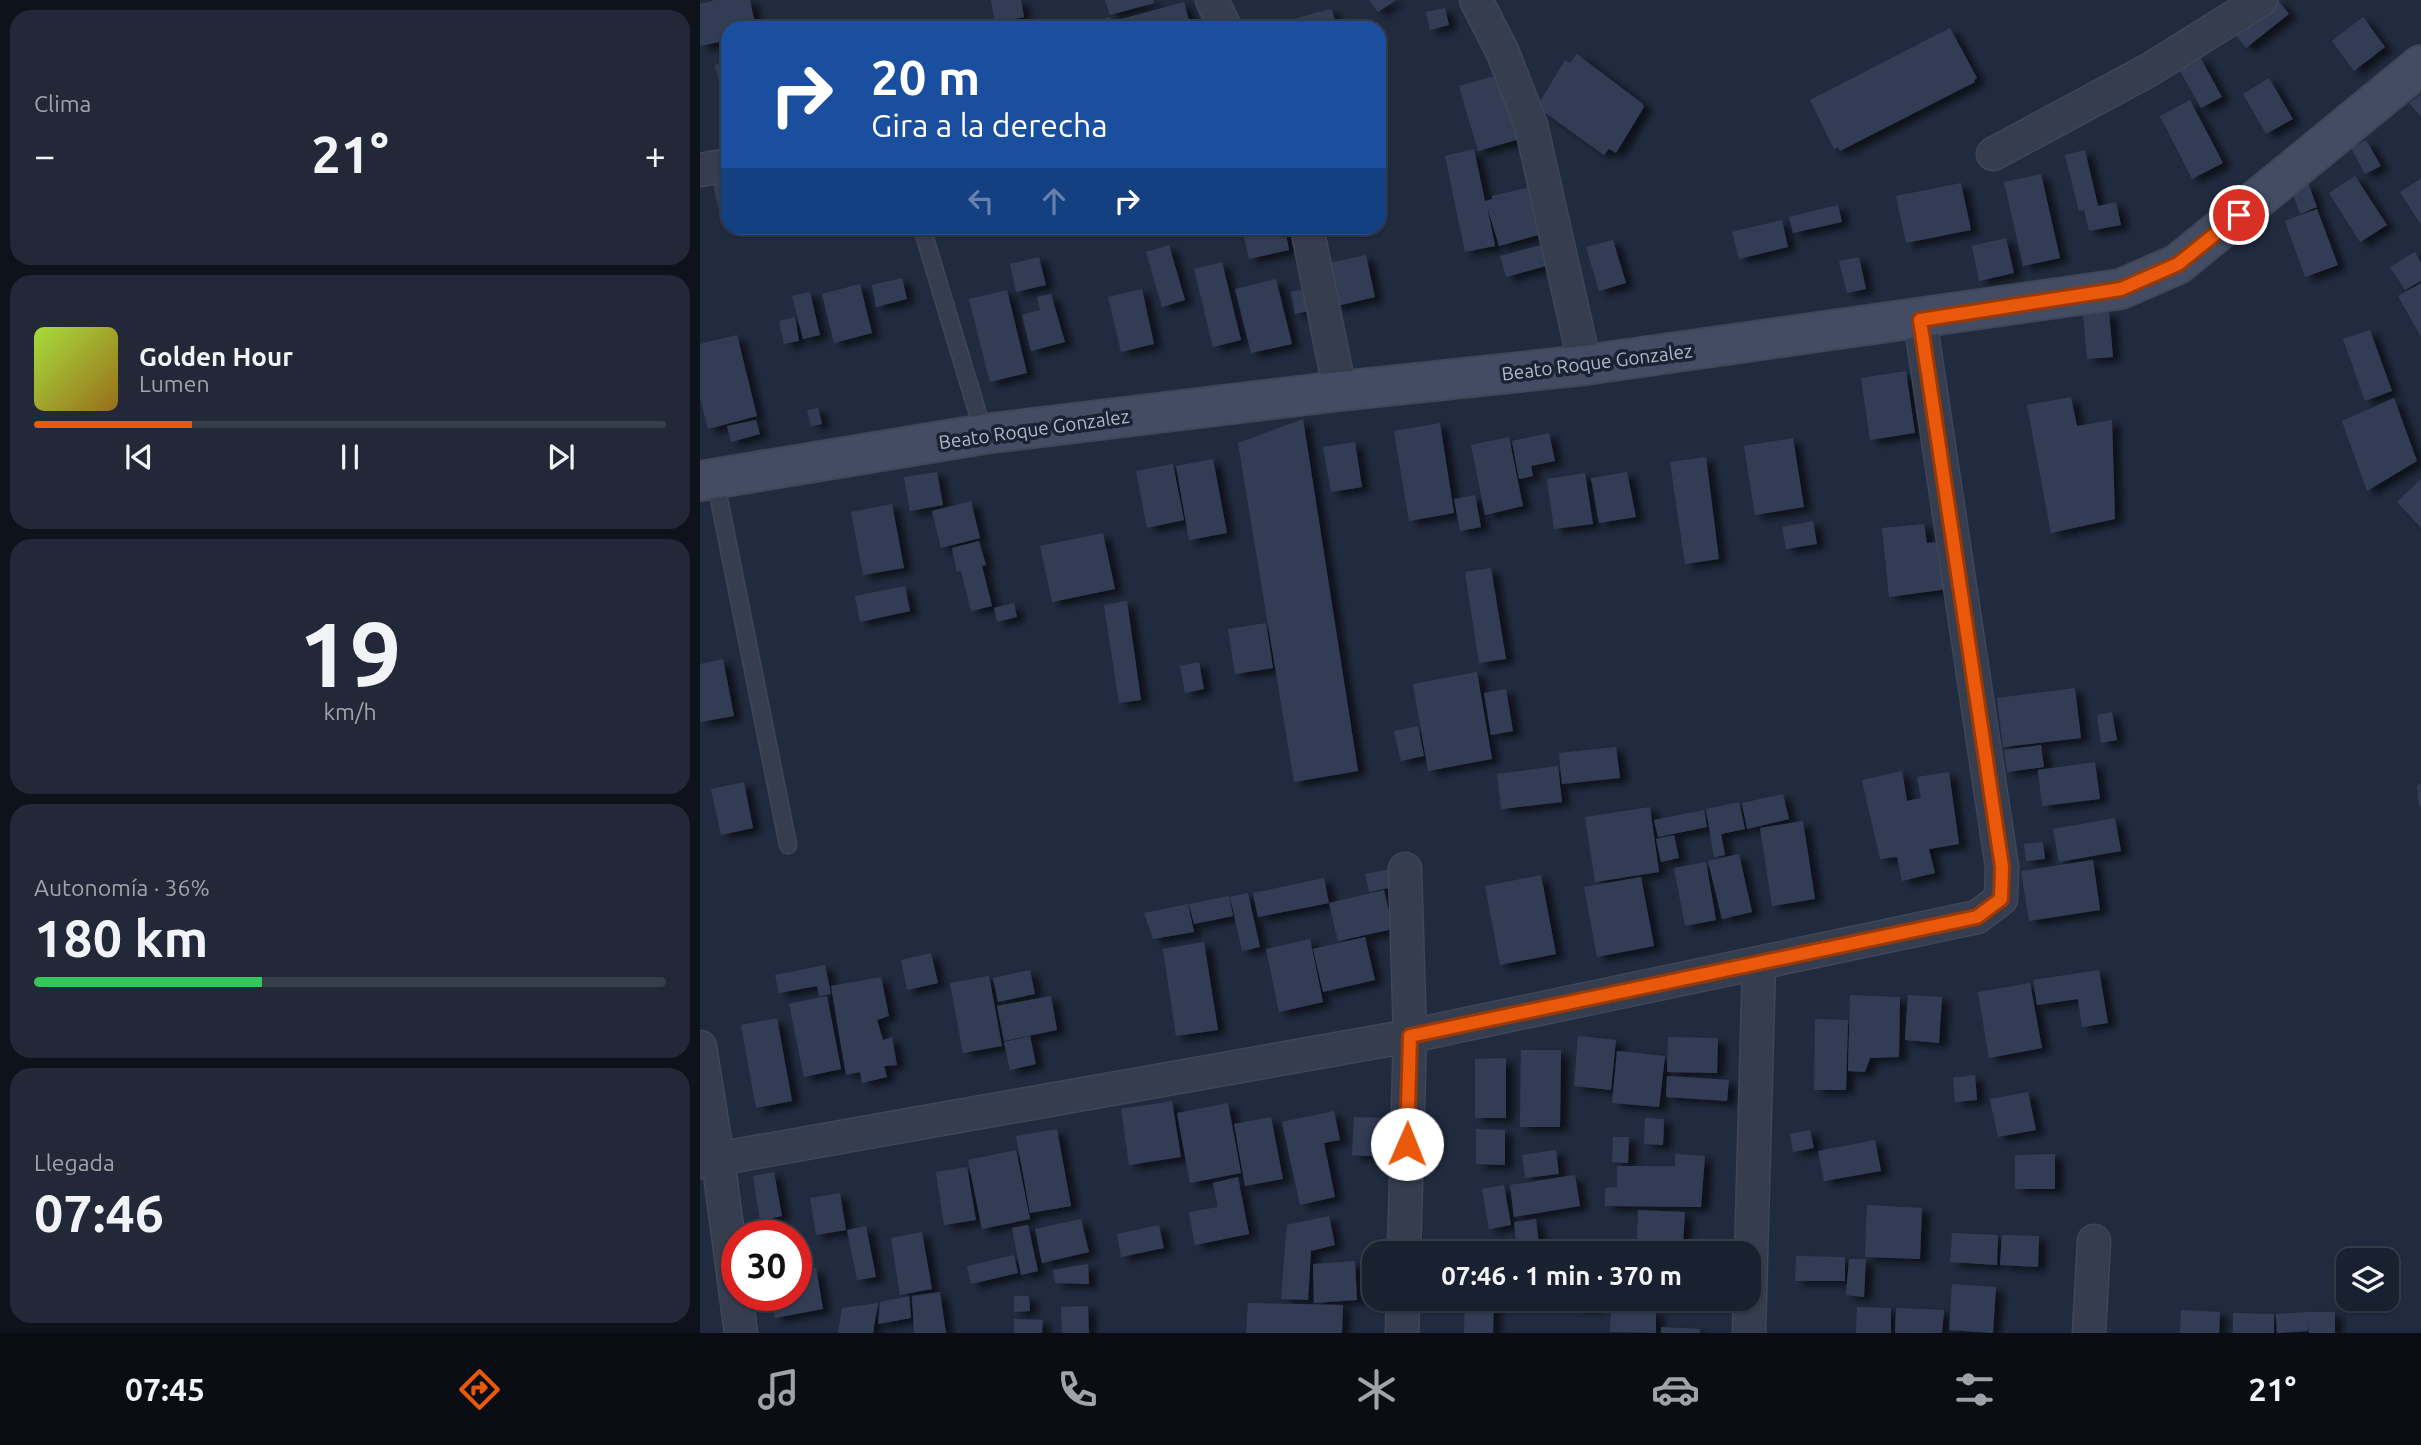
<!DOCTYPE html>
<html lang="es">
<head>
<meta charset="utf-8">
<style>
	:root { --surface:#19202f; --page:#222837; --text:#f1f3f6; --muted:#9fa3aa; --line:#373e4b; --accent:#ea580c }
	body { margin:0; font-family:Ubuntu,sans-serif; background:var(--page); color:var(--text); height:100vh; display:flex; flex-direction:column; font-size:26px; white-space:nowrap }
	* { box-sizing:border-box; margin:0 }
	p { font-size:23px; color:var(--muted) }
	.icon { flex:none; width:38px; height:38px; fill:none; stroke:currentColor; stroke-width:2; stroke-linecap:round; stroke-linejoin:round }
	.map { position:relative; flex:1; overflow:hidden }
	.panel { display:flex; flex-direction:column; gap:10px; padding:10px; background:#0e121a; width:700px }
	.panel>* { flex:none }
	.top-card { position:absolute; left:21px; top:21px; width:665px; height:214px; border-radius:21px; box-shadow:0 2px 5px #0004,0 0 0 2px var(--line); background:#1a4fa0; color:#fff; overflow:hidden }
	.buttons { position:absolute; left:1636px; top:1248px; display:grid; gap:14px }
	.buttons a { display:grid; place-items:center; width:63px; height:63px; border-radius:14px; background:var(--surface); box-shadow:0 2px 5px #0004,0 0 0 2px var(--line); font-size:35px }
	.speed { position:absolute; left:21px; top:1220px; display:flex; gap:14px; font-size:35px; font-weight:700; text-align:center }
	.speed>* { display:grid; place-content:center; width:91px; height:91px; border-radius:50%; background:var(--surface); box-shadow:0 2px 5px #0004,0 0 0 2px var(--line); line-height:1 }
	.speed .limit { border:10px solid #d22; background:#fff; color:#111 }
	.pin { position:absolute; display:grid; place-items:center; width:60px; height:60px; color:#fff; margin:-30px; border:4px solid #fff; border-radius:50%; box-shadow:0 2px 7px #0007 }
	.me { position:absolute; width:77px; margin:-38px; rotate:1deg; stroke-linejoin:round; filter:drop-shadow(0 0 5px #0008) }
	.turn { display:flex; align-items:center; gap:24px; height:147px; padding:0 35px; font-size:32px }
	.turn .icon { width:91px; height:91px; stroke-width:2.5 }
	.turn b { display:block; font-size:49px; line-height:60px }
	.lanes { display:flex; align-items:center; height:66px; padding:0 35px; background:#0003; justify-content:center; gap:35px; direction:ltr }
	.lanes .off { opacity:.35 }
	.big { font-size:52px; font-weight:700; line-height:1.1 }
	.panel .card { flex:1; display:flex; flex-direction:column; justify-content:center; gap:10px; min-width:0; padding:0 24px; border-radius:21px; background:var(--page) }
	.panel .dial { align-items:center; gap:0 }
	.dial b { font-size:91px; line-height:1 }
	.song { display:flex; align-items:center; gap:21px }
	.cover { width:84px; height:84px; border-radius:10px; background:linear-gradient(135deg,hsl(80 70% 55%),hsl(40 70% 35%)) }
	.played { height:7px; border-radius:4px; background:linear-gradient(90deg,var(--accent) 25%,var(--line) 25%) }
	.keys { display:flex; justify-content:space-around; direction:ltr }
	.heat { display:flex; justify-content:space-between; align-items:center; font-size:38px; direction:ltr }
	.charge { height:10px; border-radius:5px; background:linear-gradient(90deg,#34c759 36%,var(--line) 0) }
	.trip { position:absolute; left:662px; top:1241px; width:399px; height:70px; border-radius:21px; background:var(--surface); box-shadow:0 2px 5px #0004,0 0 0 2px var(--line); font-weight:700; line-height:70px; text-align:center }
	.tab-bar { display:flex; height:112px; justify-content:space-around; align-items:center; background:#0a0d13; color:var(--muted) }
	.tab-bar .icon { width:49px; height:49px }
	.tab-bar .on { color:var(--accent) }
	.tab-bar b { font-size:32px; color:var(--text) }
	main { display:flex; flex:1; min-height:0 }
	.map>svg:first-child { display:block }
	.building { fill:#323e55; filter:url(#shadow) }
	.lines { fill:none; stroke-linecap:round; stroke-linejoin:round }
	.lane-casing { stroke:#3e4658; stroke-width:19 }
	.street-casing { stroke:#3e4658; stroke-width:35 }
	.secondary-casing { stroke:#3e4658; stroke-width:42 }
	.lane { stroke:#353d4f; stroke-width:16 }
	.street { stroke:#353d4f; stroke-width:32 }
	.secondary { stroke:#434c62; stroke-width:38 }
	.route-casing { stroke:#983908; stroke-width:18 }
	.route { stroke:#ea580c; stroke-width:12 }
	.labels { text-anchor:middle; stroke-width:7; stroke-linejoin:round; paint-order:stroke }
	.street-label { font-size:19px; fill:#b1b8ca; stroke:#1a2234 }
</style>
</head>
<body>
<main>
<section class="panel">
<div class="card"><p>Clima</p>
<div class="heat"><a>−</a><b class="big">21°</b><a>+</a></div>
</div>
<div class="card">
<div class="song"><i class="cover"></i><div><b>Golden Hour</b><p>Lumen</p></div></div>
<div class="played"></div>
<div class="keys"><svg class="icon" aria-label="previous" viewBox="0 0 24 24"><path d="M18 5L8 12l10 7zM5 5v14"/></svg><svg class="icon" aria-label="pause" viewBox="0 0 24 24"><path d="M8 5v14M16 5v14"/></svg><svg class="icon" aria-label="next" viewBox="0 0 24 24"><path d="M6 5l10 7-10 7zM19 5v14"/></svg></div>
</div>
<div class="card dial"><b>19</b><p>km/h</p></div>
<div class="card"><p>Autonomía · 36%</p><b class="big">180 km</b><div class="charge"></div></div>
<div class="card"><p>Llegada</p><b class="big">07:46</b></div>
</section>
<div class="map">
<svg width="1721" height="1333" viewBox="0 0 1721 1333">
	<defs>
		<filter id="shadow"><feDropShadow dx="8" dy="4.5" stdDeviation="3.5" flood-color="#0009"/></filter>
	</defs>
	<rect width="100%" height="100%" fill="#212b3f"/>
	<path class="building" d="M15,0H50L56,28H28V40L0,46V4Z
		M291,0H321L324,17L295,23Z
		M405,0H454V3L410,15Z
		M669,0H696L678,12Z
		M1578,0L1589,14L1546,48L1535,34Z
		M484,2L491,28H376L410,17L411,22Z
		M745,8L749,25L730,30L726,12Z
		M629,9L632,10L637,28H572L571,26Z
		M1663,17L1685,47L1654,71L1632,41Z
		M1250,28L1277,78L1274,80L1275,82L1140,151L1138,147L1134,149L1110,100Z
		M877,54L943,104L944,107L916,153L909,149L904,155L837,107L865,60L870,63Z
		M1500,57L1522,97L1501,108L1479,69Z
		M28,62V100L24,101L15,65Z
		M802,74L820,139L778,151L759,86Z
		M1569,78L1593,119L1566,134L1543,94Z
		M1721,94V117L1709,103Z
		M1490,100L1523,163L1492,179L1460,116Z
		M1666,140L1681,166L1665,174L1651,148Z
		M774,149L785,201L792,199V196L830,187L842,234L799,246L787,206L795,246L765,252L745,156Z
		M1385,150L1398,206L1416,202L1421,225L1389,231L1384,210L1379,211L1365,155Z
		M1341,174L1360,258L1323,266L1304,182Z
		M1655,176L1687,225L1660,242L1629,193Z
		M1721,179V225L1700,192Z
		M28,181V204L18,207L13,184Z
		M1261,183L1271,230L1206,243L1196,196Z
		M1608,183L1617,207L1600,214L1591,189Z
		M1138,205L1142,222L1093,233L1089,217Z
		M1617,209L1638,265L1605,277L1585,221Z
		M1082,220L1088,247L1039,259L1032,232Z
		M542,228H585L589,250L549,259Z
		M1306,238L1314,273L1279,281L1272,246Z
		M913,240L926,283L899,291L886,247Z
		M469,245L485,300L462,307L446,252Z
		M841,245L846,266L806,277L800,256Z
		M1715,252L1721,263V281L1705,290L1690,267Z
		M666,255L675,297L633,307L624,264Z
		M339,257L346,285L316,292L310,264Z
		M1159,257L1166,289L1147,293L1139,261Z
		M522,262L541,340L513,347L494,269Z
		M202,278L207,299L176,307L172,285Z
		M576,279L592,344L551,353L535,289Z
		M1721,283V337L1698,296Z
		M160,284L172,333L134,343L122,294Z
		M442,289L454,344L421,352L408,297Z
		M605,289L608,311L595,314L591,292Z
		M307,290L327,373L290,382L269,299Z
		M110,292L120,335L103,339L92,296Z
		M351,294L365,342L331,351L322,315L340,310L337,297Z
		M1409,312L1413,357L1387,359L1383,314Z
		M95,317L99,341L84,344L79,321Z
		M1670,330L1692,391L1665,401L1643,339Z
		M37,335L57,416L8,429L0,398V344Z
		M1206,371L1215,433L1170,440L1161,378Z
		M1371,397L1377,426L1412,420L1415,519L1351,533L1327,405Z
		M1694,398L1717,461L1667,491L1642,421Z
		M118,408L122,424L111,426L107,410Z
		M603,419L658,771L594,782L538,443Z
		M56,420L60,434L31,442L27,426Z
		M740,423L754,513L709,521L694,431Z
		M849,433L855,461L831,466L833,476L819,479L812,441Z
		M809,437L823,506L785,515L771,445Z
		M1093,438L1104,507L1055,515L1044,446Z
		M655,442L662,487L631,492L623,447Z
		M1006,457L1019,559L985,564L970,462Z
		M513,459L527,533L489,540L476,466Z
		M473,464L484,520L447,528L436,471Z
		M237,472L243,505L210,511L204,477Z
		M927,472L936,517L899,523L891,478Z
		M885,473L893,524L854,529L847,479Z
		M1721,479V528L1697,502Z
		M775,495L781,527L760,531L754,499Z
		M271,501L280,538L241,548L232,511Z
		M192,504L204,568L163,575L151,512Z
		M1113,521L1117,544L1086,549L1082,527Z
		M1224,524L1227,543L1240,542L1248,589L1189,597L1182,528Z
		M403,533L415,589L352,602L340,546Z
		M279,541L286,565L282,566L292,606L271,611L261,571L257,572L252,548Z
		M791,568L806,659L779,663L765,572Z
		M205,586L210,611L160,622L155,596Z
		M427,601L441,700L419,703L404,605Z
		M314,603L317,617L297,622L294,608Z
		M566,623L573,668L535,674L528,629Z
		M23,659L34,716L0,722V664Z
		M499,662L504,689L485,693L480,666Z
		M777,672L792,759L728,771L713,684Z
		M1375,688L1381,738L1303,747L1297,698Z
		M806,689L813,731L791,735L784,693Z
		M1412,712L1417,740L1401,743L1397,715Z
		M718,726L724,756L701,761L694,731Z
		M1341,745L1344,767L1307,772L1304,750Z
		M916,747L920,778L862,784L859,753Z
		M1395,762L1400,799L1342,806L1338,770Z
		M858,766L862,802L801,809L797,774Z
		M1202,771L1207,801L1221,798L1217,777L1249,772L1259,844L1229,849L1235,873L1202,881L1197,857L1180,859L1162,780Z
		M44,782L53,828L21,835L11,789Z
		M1721,783V806H1719L1717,786Z
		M1083,794L1089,819L1047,829L1042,803Z
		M1039,802L1045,829L1021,834L1025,855L1014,857L1006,809Z
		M950,807L959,872L895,882L885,817Z
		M1004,810L1007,827L958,837L954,820Z
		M1415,818L1421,851L1359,862L1353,829Z
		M1103,821L1115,899L1072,906L1060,828Z
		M974,835L979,858L961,862L956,839Z
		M1343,842L1345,859L1326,861L1324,844Z
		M1039,854L1052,912L1022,919L1008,861Z
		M1393,860L1400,910L1329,921L1321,871Z
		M1006,862L1016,920L985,926L974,868Z
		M695,868L698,886L669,892L665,874Z
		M841,875L856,954L800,965L785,886Z
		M941,877L954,946L897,957L884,887Z
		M624,878L629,903L558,917L553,893Z
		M684,890L693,929L638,941L629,903Z
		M548,893L560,947L542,951L530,897Z
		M529,896L533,916L494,924L489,904Z
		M488,904L494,932L453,939L444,913Z
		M665,937L675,980L623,992L613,949Z
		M610,939L623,1002L579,1012L566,949Z
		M504,942L518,1030L476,1036L463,949Z
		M231,953L238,983L207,990L201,960Z
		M125,965L131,994L119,996L117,986L79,993L75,975Z
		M330,970L335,994L298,1002L293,978Z
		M1399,970L1408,1023L1382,1027L1378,999L1337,1005L1333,980Z
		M289,976L302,1046L263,1053L250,983Z
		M181,977L189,1016L177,1020L183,1040L192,1037L197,1065L184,1066L187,1077L162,1083L160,1072L146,1075L131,986Z
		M1330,983L1342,1048L1289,1058L1278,992Z
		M1150,995L1200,997L1199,1057L1170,1058L1165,1072L1148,1071Z
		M1208,995L1242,997L1239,1043L1205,1040Z
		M127,996L141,1069L104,1077L89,1004Z
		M351,996L357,1030L304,1041L297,1006Z
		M77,1018L92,1101L56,1108L41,1025Z
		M1115,1019L1148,1020L1146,1090H1114Z
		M330,1036L336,1064L310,1070L304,1042Z
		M878,1036L916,1040L911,1090L874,1086Z
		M968,1037L1018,1038L1017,1073L967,1072Z
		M821,1050H861L860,1127H820Z
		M917,1051L965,1056L959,1107L912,1103Z
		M806,1058V1118H775V1059Z
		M1275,1075L1277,1100L1255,1102L1253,1078Z
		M967,1076L1029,1080L1027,1101L966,1097Z
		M1328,1092L1336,1130L1298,1137L1290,1099Z
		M472,1101L481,1157L429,1165L421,1109Z
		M528,1103L541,1173L490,1183L477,1113Z
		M634,1111L640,1140L624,1143L635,1197L600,1205L582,1122Z
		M571,1117L583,1179L545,1186L534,1124Z
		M654,1117L687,1118L685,1157L652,1155Z
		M945,1118L964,1119L963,1145L944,1144Z
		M357,1129L371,1206L330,1213L316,1136Z
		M776,1129L805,1130V1165L776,1164Z
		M1110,1130L1114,1148L1093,1152L1090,1134Z
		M913,1137H929L928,1163L912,1162Z
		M1175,1140L1181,1171L1124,1181L1118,1151Z
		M316,1150L330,1219L282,1229L268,1160Z
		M856,1150L859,1174L825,1178L822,1155Z
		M975,1154L1005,1156L1001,1207L905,1206V1188L917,1187V1166H975Z
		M1355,1154V1189H1315V1155Z
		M267,1167L276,1220L244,1225L236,1172Z
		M74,1172L82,1216L60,1221L53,1176Z
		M875,1175L880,1206L814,1217L810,1185Z
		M538,1177L549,1234L495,1245L489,1212L518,1207L513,1183Z
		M804,1185L811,1225L789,1229L782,1189Z
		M140,1193L146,1230L116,1235L110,1198Z
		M1167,1205L1222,1208L1220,1259L1165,1257Z
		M938,1210L985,1212L983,1243L937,1241Z
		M629,1216L635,1245L611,1251L608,1300L581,1299L587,1225Z
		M381,1219L389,1252L342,1263L335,1229Z
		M836,1219L839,1245L817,1248L814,1222Z
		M328,1225L338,1271L321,1275L312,1228Z
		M459,1225L464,1248L421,1257L417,1234Z
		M166,1226L176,1277L157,1280L147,1230Z
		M222,1232L232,1289L200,1295L191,1238Z
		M1252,1233L1298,1235L1297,1265L1250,1262Z
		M1302,1235L1339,1236L1338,1267L1300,1265Z
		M814,1250L843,1251V1253H814Z
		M314,1255L318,1273L271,1284L267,1266Z
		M1096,1256L1145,1257V1281H1095Z
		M1149,1259H1166L1164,1297L1146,1295Z
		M655,1261L657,1300L614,1303L613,1264Z
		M388,1264L389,1284L355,1283L353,1270Z
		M116,1268L123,1309L75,1318L70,1295H96V1272Z
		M1252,1284L1296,1287L1293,1333L1249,1330Z
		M240,1292L246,1333H214L212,1296Z
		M209,1296L211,1318L178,1324L180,1302Z
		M314,1296H329L330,1311L314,1312Z
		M765,1298H794L793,1333H764Z
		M876,1298H897V1308L876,1307Z
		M178,1303L173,1333H138L142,1308Z
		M548,1303L643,1305L642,1333H546Z
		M388,1306L389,1333H362L361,1307Z
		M1157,1307L1191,1308V1333H1156Z
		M1196,1308L1244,1310L1242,1333H1195Z
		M911,1309L956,1311V1333L910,1332Z
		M1481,1310L1520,1312L1519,1333H1480Z
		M1608,1312H1635V1333H1609L1608,1323V1331L1577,1333L1576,1314Z
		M1533,1313L1574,1314V1333H1533Z
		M314,1319L343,1320L342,1333H314Z
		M961,1327L1000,1329V1333H961Z"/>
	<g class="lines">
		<defs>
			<path id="lane" d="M222,228L284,434
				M15,479L88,845"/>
			<path id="street" d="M512,0L525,28
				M776,0L803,53L831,125L885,365
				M1293,154L1449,70L1561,0
				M0,170L28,165
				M607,228L640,391
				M0,1047L18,1159L41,1333
				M0,1162L710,1036L1277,917L1301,899L1302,867L1220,320
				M704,1253L710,1036L705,869
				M702,1333L703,1298
				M1049,1333L1059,963
				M1389,1333L1394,1241"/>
			<path id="secondary" d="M0,481L284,434L640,391L885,365L1421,289L1478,264L1721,65"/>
		</defs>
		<use href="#lane" class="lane-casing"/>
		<use href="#street" class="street-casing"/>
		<use href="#secondary" class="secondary-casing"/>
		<use href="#lane" class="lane"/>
		<use href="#street" class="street"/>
		<use href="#secondary" class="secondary"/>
	</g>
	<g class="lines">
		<defs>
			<path id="route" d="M707,1144L710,1036L1277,917L1301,899L1302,867L1220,320L1421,289L1478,264L1539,215"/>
		</defs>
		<use href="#route" class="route-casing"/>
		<use href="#route" class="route"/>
	</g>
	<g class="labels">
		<g class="street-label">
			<text transform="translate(897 362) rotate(-7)" y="7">Beato Roque Gonzalez</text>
			<text transform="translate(334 429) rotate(-8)" y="7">Beato Roque Gonzalez</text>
		</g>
	</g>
</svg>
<div class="buttons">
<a><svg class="icon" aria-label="layers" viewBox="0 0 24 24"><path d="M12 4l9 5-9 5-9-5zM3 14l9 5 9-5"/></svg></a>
</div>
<div class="speed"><div class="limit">30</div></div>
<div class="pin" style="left:1539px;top:215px;background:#d93025"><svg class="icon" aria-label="arrive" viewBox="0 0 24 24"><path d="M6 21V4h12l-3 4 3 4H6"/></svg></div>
<svg class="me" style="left:707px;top:1144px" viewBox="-20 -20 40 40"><circle r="19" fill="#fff"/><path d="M0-13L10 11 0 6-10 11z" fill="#ea580c"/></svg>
<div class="trip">07:46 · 1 min · 370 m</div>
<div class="top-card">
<div class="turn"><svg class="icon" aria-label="right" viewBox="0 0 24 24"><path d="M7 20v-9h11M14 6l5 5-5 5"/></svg><div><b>20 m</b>Gira a la derecha</div></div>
<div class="lanes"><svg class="icon off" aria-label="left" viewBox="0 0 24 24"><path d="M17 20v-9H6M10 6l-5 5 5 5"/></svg><svg class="icon off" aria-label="ahead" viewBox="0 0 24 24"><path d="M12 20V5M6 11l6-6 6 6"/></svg><svg class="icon" aria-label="right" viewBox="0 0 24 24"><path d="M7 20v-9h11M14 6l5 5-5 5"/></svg></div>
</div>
</div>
</main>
<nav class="tab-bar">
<b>07:45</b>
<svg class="icon on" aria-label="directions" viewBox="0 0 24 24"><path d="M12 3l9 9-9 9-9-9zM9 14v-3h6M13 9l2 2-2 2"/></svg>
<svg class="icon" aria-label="music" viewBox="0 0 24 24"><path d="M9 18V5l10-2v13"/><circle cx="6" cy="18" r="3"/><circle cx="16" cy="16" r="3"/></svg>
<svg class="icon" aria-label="phone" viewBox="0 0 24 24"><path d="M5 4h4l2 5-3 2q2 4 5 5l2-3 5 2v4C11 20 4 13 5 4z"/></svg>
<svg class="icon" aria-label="climate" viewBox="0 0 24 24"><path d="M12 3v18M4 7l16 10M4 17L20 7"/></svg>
<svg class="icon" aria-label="car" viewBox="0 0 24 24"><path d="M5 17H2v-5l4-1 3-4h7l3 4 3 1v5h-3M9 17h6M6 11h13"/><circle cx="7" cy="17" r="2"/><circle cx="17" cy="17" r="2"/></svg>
<svg class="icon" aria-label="filters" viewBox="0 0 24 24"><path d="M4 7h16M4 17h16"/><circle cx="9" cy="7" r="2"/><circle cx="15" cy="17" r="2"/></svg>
<b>21°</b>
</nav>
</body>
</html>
